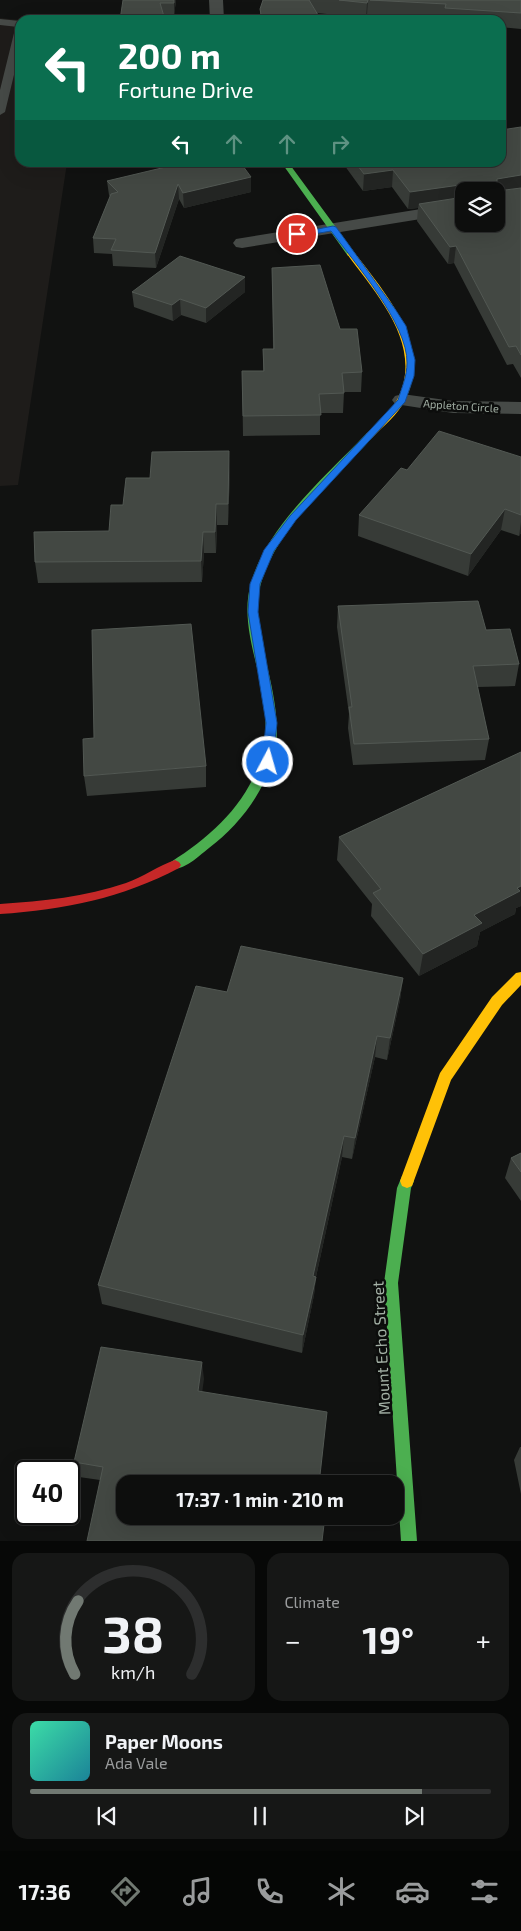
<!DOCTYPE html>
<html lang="en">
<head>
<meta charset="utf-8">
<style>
	:root { --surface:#0d0e0d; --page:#161716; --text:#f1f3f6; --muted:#9a9c9d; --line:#2d2e2e; --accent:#717972 }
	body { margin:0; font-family:"Exo 2",sans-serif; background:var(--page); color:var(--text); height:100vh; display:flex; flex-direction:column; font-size:19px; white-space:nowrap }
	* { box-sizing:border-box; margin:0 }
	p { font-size:16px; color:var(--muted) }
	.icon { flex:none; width:28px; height:28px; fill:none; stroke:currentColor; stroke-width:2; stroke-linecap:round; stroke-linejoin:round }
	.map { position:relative; height:1541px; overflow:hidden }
	.sheet { display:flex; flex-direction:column; gap:12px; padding:12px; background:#070807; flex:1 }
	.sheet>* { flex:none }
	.top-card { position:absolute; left:15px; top:15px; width:491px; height:152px; border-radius:15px; box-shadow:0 5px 20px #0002,0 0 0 1px var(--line); background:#0b6e4f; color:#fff; overflow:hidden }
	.tools { position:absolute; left:455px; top:182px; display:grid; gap:10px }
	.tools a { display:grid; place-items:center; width:50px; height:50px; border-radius:10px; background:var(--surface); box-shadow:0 5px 20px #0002,0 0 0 1px var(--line); font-size:25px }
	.speed { position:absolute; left:15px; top:1460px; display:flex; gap:10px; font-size:25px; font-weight:700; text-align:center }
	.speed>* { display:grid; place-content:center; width:65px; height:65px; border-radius:50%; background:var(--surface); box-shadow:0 5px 20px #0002,0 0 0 1px var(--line); line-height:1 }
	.speed .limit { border:2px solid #111; border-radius:8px; background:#fff; color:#111 }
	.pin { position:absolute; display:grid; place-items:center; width:42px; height:42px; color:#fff; margin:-21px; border:2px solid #fff; border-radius:50%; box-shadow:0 1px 5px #0007 }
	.me { position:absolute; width:55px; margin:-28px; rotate:6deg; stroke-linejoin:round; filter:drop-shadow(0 0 4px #0008) }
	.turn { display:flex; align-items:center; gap:18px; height:105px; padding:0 20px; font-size:22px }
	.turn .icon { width:65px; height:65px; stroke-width:2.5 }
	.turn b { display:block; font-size:35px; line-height:42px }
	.lanes { display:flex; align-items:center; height:48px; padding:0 20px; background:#0003; justify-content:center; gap:25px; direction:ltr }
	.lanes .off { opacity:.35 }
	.big { font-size:38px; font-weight:700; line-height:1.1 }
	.sheet .widget { flex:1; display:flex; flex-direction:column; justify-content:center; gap:8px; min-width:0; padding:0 18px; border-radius:15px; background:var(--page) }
	.sheet .dial { align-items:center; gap:0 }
	.dial svg { height:130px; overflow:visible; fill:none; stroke:var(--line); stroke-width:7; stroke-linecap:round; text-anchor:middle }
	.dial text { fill:var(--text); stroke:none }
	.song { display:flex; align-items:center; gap:15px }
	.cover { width:60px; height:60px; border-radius:8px; background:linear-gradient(135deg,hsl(160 70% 55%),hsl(190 70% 35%)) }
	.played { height:5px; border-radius:2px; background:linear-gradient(90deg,var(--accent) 85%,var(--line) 85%) }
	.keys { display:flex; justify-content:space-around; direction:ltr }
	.heat { display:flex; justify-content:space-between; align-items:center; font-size:28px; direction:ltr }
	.sheet .tiles { flex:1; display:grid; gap:12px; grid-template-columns:1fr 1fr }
	.widget:last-child { grid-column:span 2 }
	.trip { position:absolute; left:116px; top:1475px; width:288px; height:50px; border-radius:15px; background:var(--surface); box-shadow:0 5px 20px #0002,0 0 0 1px var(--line); font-weight:700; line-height:50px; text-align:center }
	.menu { display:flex; height:80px; justify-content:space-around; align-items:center; background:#050605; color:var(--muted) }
	.menu .icon { width:35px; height:35px }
	.menu .selected { color:var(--accent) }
	.menu b { font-size:22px; color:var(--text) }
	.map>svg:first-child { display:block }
	.green { fill:#1e1c1a }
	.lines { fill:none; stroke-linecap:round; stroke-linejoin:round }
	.lane { fill:#464a47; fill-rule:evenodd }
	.street { fill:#464a47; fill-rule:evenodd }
	.fast { fill:#4caf50; fill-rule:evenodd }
	.slow { fill:#ffc107; fill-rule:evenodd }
	.jam { fill:#c62828; fill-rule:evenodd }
	.wall { fill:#373b37; fill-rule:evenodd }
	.shaded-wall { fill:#232523 }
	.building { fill:#434843; stroke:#525853 }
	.route { fill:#1a73e8; stroke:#114b97 }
	.labels { text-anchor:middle; stroke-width:5; stroke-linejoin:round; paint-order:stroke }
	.far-street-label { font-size:11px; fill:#a4b1a6; stroke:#0c0d0c }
	.near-street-label { font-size:16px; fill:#a4b1a6; stroke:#0c0d0c }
</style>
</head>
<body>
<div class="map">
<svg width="521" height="1541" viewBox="0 0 521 1541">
	<rect width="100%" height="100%" fill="#111211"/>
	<path class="green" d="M0,18L20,20V162L67,163L18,485L0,486Z"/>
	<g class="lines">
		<path class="lane" d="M0,19L20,21V50L5,112L0,115V90L15,29L18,27L0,25Z"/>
		<path class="street" d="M209,0H223L224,20H210Z
			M464,202V212L242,248L236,247L233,243L236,239L242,238Z
			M402,394L453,401L521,402V414L453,413L395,404L392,400L395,396Z"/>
		<path class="fast" d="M281,162H288L354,252V256H348Z
			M369,433L372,434V438C332,480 281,523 262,580C252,609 261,641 268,670C273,691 277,712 277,734C275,778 244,822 209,848C200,855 183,872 171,868L169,865L171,862C217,833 259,793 265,736C267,717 263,696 259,676C252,646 242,614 251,583C267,526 326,476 366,434Z
			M407,1174L412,1176L414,1181L411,1188L398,1283L417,1541H401L384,1283L397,1188L402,1176Z"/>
		<path class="slow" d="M348,252H354C385,293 433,346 405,400C398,415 383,426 372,438H366V434C376,424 390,413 397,400C425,346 377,295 347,254Z
			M521,972V985L502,1005L451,1080L412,1186L407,1188L402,1186L400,1181L440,1073L492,997L516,973Z"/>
		<path class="jam" d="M175,860L179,862L181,865L179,868C122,898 64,910 0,914V904C43,901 85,897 126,883C143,877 158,866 175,860Z"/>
	</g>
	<path class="wall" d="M123,0H176L174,16H164Z
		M263,0H521V29L501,27V20H444L367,15L366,18L317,13L321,20H260V9Z
		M521,127V378L513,364L507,365L454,263L448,264L417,221L418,208L408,209L392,187L363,191L342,162H501ZM464,191H496L464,224Z
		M161,162H240L251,192L184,208L179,199L156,268L113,266L112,254L94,253L93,238L110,197L109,195L107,181L164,168Z
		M272,268L340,329L362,372L361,392H344L343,413H320V435L243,436L242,371H263V349H273Z
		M245,277V292L206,323L181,315L173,321L134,307L132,292Z
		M521,457V533L519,536L501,530L468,576L358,536L359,515L407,470Z
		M230,472L228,525H217L216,553H204L202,582L38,583L35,562L109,531L150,478Z
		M338,606L486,630L519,664L515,686L477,687L489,739L485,760L353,765L348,728L349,714L337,627Z
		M521,752V906L516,908L515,914L480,932L477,946L419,976L371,916L372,904L337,860L339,837Z
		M206,766V787L87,796L84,776Z
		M403,978L400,1000L387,1060L375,1057L352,1159L342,1157L316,1277L314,1295L302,1353L102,1304L98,1285L227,992Z
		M521,1153V1201L505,1178L511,1158Z
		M204,1379L100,1480L79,1477L74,1462Z
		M520,1447H521V1494L514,1460Z"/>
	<path class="shaded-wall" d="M174,0H176L174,16Z
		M368,0L367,15L366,18L367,3Z
		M393,170L392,187L363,191L364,174Z
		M521,175V192L496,196L497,179Z
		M251,177V192L184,208L183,193Z
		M178,184L179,199L156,268L155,253Z
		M467,184L466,191H464V201L419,204L418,208L408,209L410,192Z
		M456,246L454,263L448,264L450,247Z
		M245,277V292L206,323V308Z
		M180,299L181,315L173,321L172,305Z
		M229,451L230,472L228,525V504Z
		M216,504L217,525L216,553L215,532Z
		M505,509L501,530L468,576L471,554Z
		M521,522V533L519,536Z
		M203,532L204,553L202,582L201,561Z
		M521,886V906L516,908L515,914L480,932L477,946L419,976L423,954L474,915Z
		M403,978L400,1000L387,1060L390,1038Z
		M377,1036L375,1057L352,1159L355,1138Z
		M344,1136L342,1157L312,1295L313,1276Z
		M316,1277L314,1295L302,1353L303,1335Z
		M202,1362L204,1379L200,1408L198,1391Z"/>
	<path class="building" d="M123,0H174V3H160L165,20H120Z
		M263,0H309L321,20H262L260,9Z
		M339,0H368L367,3Z
		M370,0H521V13L445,8L446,4Z
		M521,127V175L497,179V191L521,188V355L516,346L509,347L456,246L450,247L419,204L464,197V224H496V191H467V184L410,192L393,170L364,174L355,162H501V130Z
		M168,162H240L251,177L183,193L178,184L155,253L111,250L116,239L93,238L111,194L118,192L107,181L170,166Z
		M180,256L245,277L206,308L180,299L172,305L132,292Z
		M320,265L340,329H357L362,372L342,373L344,393L319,394L321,415L243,416L242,371H264L263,349H274L272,268Z
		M439,431L521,457V515L505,509L471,554L359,515L401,468L407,470Z
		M229,451L228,504H216L215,532H203L201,561L35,562L34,532L109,531L111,505H123L126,478H150L152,452Z
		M478,601L486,630L510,629L519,664L473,666L489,739L354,744L349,707H352L338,606Z
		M191,624L206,766L84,776L83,739L94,738L92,630Z
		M521,752V886L517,888L520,891L474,915L482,923L423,954L373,893L381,889L339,837Z
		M241,946L403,978L390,1038L377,1036L355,1138L344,1136L313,1276L316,1277L303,1335L98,1285L196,986L227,992Z
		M521,1153V1172L511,1158Z
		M101,1347L202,1362L198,1391L327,1412L319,1484H125V1516H325L322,1541H87L103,1467L74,1462Z"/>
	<path class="route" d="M333,226L336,227L395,309L406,326L415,360L414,376L405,402L296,520L274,551L260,584L258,612L277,723L273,762L268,766L262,762L266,723L248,612L250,584L264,550L290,516L398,400C402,387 407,376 407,363C408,324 354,262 331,231L297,237L293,234Z"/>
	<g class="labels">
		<g class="far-street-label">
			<text transform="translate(461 406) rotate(4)" y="4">Appleton Circle</text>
		</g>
		<g class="near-street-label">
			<text transform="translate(381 1348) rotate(-93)" y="6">Mount Echo Street</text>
		</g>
	</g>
</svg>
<div class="tools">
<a><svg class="icon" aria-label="layers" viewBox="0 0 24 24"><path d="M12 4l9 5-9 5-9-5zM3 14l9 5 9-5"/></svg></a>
</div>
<div class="speed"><div class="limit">40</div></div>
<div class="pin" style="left:297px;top:234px;background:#d93025"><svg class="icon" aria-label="arrive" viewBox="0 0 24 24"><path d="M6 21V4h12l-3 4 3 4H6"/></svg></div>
<svg class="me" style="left:268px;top:762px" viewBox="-20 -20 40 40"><circle r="17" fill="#1a73e8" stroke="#fff" stroke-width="3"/><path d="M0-11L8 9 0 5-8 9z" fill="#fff"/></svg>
<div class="trip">17:37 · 1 min · 210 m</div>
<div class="top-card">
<div class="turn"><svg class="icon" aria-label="left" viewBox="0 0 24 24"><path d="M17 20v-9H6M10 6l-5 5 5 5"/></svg><div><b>200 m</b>Fortune Drive</div></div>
<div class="lanes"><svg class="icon" aria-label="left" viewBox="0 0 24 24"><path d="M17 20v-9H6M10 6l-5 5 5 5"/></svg><svg class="icon off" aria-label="ahead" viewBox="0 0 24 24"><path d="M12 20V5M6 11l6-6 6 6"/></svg><svg class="icon off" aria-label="ahead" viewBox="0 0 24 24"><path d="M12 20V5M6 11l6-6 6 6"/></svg><svg class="icon off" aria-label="right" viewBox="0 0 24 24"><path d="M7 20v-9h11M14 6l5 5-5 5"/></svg></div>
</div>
</div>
<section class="sheet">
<div class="tiles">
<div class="widget dial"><svg viewBox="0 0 100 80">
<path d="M14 69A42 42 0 1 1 86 69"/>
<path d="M14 69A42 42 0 0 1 16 24" stroke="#717972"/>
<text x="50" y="56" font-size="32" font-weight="700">38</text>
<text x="50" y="72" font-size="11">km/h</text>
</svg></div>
<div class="widget"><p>Climate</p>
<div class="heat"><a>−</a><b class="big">19°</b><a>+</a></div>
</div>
<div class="widget">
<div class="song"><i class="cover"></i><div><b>Paper Moons</b><p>Ada Vale</p></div></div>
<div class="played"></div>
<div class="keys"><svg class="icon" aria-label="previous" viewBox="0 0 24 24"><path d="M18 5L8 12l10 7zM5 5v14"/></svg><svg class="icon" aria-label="pause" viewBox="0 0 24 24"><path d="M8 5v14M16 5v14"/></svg><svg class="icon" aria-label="next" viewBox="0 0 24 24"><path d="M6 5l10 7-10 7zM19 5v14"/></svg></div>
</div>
</div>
</section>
<nav class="menu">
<b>17:36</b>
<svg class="icon selected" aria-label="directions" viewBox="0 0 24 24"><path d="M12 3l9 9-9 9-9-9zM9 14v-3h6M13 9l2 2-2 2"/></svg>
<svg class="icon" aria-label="music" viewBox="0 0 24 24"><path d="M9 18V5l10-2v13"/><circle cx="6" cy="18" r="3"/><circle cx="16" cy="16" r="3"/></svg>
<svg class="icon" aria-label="phone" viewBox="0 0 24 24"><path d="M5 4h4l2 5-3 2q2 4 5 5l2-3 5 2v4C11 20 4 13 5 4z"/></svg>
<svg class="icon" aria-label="climate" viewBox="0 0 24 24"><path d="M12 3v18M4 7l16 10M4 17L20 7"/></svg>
<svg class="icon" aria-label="car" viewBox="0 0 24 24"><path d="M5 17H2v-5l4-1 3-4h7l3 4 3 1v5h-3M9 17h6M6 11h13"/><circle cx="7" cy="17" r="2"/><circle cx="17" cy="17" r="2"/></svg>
<svg class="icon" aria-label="filters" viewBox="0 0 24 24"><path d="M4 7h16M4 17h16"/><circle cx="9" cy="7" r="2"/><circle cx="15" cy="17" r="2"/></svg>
</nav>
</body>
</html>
